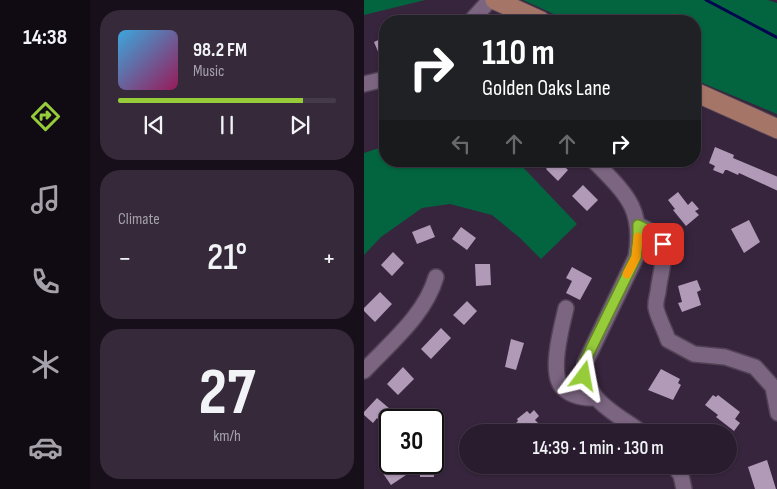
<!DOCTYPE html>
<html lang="en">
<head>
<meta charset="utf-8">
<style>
	:root { --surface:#291c2e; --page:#35293a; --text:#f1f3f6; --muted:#a5a1aa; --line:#453a4a; --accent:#96cc3a }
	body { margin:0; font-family:"Sofia Sans Condensed",sans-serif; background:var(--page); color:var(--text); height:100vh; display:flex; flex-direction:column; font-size:19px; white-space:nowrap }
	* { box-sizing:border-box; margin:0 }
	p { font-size:16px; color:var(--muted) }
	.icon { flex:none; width:28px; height:28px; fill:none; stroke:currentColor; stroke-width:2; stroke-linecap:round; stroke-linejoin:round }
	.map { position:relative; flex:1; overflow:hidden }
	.sheet { display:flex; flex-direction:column; gap:10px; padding:10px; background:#170f19; width:274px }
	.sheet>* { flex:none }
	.banner { position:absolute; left:15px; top:15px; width:322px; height:152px; border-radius:20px; box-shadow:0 1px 4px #0004,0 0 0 1px var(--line); background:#202124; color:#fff; overflow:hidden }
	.speed { position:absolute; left:15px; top:409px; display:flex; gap:10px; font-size:25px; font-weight:700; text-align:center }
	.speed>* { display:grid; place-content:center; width:65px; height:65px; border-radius:50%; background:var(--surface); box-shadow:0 1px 4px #0004,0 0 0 1px var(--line); line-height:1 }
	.speed .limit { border:2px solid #111; border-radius:8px; background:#fff; color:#111 }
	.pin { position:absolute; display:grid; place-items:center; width:42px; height:42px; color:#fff; margin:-21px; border-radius:10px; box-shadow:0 2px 8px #0006 }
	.me { position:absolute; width:55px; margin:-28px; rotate:13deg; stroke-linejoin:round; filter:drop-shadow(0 0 4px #0008) }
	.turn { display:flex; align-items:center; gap:18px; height:105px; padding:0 20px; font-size:22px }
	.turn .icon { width:65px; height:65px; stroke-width:2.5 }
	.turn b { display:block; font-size:35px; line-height:42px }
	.lanes { display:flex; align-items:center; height:48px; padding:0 20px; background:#0003; justify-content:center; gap:25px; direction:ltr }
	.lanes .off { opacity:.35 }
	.big { font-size:38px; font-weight:600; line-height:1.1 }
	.sheet .tile { flex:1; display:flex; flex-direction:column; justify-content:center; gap:8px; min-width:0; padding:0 18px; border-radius:20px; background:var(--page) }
	.sheet .dial { align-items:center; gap:0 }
	.dial b { font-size:65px; line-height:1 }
	.song { display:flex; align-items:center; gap:15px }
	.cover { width:60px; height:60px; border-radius:8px; background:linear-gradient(135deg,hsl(200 70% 55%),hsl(330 70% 35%)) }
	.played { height:5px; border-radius:2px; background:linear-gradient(90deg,var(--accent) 85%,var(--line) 85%) }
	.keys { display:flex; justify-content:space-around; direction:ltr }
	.heat { display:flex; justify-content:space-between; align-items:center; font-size:28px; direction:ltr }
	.trip { position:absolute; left:95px; top:424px; width:278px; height:50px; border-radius:25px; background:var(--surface); box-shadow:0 1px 4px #0004,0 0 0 1px var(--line); font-weight:600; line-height:50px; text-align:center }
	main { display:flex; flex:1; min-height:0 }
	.menu { display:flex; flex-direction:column; width:90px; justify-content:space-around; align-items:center; background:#100b12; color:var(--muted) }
	.menu .icon { width:35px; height:35px }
	.menu .on { color:var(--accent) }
	.menu b { font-size:22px; color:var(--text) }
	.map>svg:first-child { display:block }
	.forest { fill:#036540 }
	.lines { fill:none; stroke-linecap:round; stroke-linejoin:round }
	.stream { stroke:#00074e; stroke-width:3 }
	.building { fill:#b19ab7 }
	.minor-casing { stroke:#524256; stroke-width:18 }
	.major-casing { stroke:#524256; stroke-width:21 }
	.minor { stroke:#7b6581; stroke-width:15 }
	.major { stroke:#a57667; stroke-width:19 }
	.route-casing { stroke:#628526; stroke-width:12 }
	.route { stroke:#96cc3a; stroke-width:9 }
	.slow { stroke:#f59e0b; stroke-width:9 }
</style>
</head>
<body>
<main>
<nav class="menu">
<b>14:38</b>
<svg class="icon on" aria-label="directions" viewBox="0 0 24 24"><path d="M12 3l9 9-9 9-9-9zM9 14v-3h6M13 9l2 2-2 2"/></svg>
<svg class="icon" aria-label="music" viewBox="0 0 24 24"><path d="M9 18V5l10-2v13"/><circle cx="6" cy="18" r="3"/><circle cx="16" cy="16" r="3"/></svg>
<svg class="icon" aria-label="phone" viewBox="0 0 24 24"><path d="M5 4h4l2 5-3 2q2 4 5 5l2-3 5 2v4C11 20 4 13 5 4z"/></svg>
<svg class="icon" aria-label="climate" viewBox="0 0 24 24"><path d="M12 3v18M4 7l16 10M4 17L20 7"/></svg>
<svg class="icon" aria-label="car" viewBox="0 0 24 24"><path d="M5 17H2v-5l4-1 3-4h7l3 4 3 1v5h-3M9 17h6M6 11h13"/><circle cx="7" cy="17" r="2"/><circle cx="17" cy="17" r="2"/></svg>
</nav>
<section class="sheet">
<div class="tile">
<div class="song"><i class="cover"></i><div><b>98.2 FM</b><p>Music</p></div></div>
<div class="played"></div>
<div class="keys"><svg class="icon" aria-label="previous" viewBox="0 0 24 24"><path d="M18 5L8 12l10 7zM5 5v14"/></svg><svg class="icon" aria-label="pause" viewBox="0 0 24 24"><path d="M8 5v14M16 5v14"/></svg><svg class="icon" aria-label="next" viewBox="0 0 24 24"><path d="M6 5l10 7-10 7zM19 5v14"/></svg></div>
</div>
<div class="tile"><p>Climate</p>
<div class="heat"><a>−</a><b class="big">21°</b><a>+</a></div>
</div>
<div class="tile dial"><b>27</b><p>km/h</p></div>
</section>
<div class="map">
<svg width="414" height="489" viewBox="0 0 414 489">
	<rect width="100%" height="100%" fill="#37253d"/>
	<path class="forest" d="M0,0H61L0,15Z
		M159,0H404L413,3V114L331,80V21H205Z
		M21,146V161H153L213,224L177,259L156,238L128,215L86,204L58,208L17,237L0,255V153Z"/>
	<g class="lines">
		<path class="stream" d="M342,0L414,38"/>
	</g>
	<path class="building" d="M21,37V52L15,54L10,42Z
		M351,147L370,155L369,158L414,177V191L375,173L374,175L363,170H361L359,174L349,170L351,166L345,163Z
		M189,161H195L204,170L194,181L182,169Z
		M219,185L234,200L223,211L208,196Z
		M314,192L324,205L328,201L335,209L331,211L335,215L322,226L309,210L311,209L304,200Z
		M385,220L396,242L380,253L367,229Z
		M66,225L71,237L53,244L48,232Z
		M97,227L112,238L103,250L88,239Z
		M29,252L40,263L28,276L17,265Z
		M111,264H126L127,285L112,286Z
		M208,267L228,278L216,300L202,293L208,281L202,278Z
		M333,280L337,290L333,292L337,305L318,312L314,303L318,302L314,286Z
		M16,292L28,304L11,322L0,311V308Z
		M103,301L113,311L100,325L89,315Z
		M77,328L87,338L67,359L57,349Z
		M147,339L160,343L152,370L141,367Z
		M39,367L50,379L34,395L23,384Z
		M297,369L316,379L314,383L317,385L309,400L284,390Z
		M349,395L352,397L354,395L376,412L371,419L376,423L370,431L352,417L354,415L341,405Z
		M13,398L26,409L15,420L13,418L9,423L0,415V412Z
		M170,410L175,416L171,420L175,424L164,432L160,428L156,431L151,424L154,421L153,419L163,411L166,414Z
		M403,460L412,489H391L384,467Z
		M31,462H69L70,477H56V473H45L27,485L18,472Z"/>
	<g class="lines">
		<defs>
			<path id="minor" d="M107,21L126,0
				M0,84L21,79
				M230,161C262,194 280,208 272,257L221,363C219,400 250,412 277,432
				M274,225C311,241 298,259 294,292C293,297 291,303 292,308C294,318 301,330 304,340L330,354L361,357L391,367L409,387L414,413
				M202,308C198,326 184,374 199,388C208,397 220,398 231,398
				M0,371C27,342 61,315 72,277
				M309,465L317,475L320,489"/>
			<path id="major" d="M131,0L177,21
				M331,92L414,129"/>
		</defs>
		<use href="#minor" class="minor-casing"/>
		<use href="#major" class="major-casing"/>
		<use href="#minor" class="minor"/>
		<use href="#major" class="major"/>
	</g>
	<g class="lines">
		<defs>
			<path id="route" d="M220,376V363L272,257L274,240V225C285,230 293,234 299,244"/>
		</defs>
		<use href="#route" class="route-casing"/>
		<use href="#route" class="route"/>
		<path class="slow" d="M263,274L272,257L274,237"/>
	</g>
</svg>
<div class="speed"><div class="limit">30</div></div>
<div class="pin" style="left:299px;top:244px;background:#d93025"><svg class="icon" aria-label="arrive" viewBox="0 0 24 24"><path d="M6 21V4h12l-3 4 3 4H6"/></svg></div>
<svg class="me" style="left:220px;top:376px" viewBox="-20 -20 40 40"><path d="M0-17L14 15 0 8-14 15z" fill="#96cc3a" stroke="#fff" stroke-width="4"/></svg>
<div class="trip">14:39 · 1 min · 130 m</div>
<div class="banner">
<div class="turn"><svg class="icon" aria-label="right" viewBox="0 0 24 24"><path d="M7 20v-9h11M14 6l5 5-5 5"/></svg><div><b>110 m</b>Golden Oaks Lane</div></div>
<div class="lanes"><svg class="icon off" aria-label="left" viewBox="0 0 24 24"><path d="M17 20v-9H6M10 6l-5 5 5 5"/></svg><svg class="icon off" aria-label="ahead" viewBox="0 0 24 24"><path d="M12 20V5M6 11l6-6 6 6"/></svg><svg class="icon off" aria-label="ahead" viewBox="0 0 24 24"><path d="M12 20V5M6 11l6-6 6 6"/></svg><svg class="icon" aria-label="right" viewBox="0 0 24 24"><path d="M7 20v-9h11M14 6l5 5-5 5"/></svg></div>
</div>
</div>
</main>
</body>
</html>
